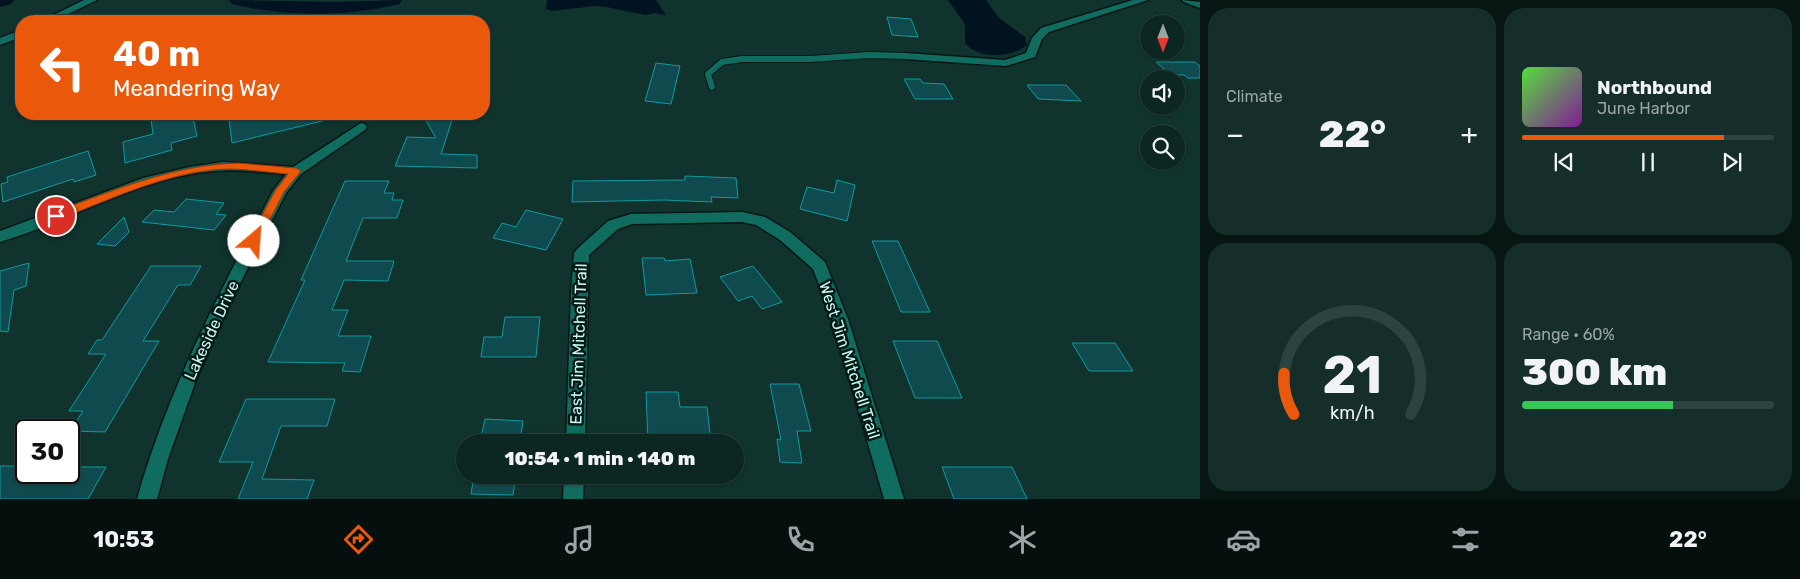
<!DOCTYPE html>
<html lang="en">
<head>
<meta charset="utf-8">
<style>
	:root { --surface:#0c2622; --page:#152e2a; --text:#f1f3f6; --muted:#9aa5a5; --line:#2c4340; --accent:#ea580c }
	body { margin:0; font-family:Rubik,sans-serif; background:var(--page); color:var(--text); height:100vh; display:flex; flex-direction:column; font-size:19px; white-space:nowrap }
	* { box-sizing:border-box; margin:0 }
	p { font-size:16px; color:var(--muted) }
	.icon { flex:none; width:28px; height:28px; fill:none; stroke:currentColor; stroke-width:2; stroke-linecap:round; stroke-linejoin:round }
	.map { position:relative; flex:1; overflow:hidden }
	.side { display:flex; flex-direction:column; gap:8px; padding:8px; background:#071513; width:600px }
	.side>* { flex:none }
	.banner { position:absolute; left:15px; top:15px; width:475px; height:105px; border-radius:20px; box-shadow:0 1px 4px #0004,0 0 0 1px var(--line); background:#ea580c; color:#fff; overflow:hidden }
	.needle { width:32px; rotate:180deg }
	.buttons { position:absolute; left:1140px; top:15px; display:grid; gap:10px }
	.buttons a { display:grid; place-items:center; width:45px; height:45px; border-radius:50%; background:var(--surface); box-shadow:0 1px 4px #0004,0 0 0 1px var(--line); font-size:25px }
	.speed { position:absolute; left:15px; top:419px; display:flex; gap:10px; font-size:25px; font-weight:700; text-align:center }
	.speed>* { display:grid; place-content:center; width:65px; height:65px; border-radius:50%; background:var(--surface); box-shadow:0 1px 4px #0004,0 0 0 1px var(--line); line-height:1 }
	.speed .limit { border:2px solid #111; border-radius:8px; background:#fff; color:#111 }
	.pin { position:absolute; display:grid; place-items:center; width:42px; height:42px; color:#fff; margin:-21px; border:2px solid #fff; border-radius:50%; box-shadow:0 1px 5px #0007 }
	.me { position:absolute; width:55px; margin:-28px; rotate:27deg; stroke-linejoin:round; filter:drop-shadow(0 0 4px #0008) }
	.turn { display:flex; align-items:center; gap:18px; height:105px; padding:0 15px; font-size:22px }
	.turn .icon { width:65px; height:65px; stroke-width:2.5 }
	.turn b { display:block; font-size:35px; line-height:42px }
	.big { font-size:38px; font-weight:800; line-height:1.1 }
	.side .card { flex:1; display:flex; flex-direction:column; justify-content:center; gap:8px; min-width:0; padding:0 18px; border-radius:20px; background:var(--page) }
	.side .dial { align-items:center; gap:0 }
	.dial svg { height:130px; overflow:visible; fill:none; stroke:var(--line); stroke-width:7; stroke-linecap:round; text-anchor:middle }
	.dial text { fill:var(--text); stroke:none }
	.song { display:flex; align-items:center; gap:15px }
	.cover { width:60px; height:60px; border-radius:8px; background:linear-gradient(135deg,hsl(110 70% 55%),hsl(290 70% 35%)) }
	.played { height:5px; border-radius:2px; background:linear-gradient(90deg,var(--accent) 80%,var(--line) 80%) }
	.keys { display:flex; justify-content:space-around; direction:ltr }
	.heat { display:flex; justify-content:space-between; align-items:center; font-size:28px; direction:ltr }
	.charge { height:8px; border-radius:4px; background:linear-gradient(90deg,#34c759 60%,var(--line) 0) }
	.side .tiles { flex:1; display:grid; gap:8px; grid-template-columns:repeat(2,1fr) }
	.trip { position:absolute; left:456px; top:434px; width:288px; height:50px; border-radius:25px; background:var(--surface); box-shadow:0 1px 4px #0004,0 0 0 1px var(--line); font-weight:800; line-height:50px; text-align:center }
	.dock { display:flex; height:80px; justify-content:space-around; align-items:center; background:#050f0e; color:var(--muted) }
	.dock .icon { width:35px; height:35px }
	.dock .current { color:var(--accent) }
	.dock b { font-size:22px; color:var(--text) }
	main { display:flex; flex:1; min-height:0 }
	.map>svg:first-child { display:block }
	.water { fill:#011320 }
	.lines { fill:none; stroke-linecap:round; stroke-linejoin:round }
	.river { fill:#011320; fill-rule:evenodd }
	.building { fill:#0f4b4e; stroke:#10999f }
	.service-casing { stroke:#091715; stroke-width:8 }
	.minor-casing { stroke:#091715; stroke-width:3 }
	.secondary-casing { stroke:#091715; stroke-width:3 }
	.service { stroke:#0f6c5f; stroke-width:6 }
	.minor { fill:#0f6c5f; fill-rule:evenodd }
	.secondary { fill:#0f6c5f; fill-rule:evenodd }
	.route { fill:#ea580c; stroke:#983908 }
	.labels { text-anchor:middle; stroke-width:5; stroke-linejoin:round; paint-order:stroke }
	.street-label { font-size:16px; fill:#c8f9ee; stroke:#031915 }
</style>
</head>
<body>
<main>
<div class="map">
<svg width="1200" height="499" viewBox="0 0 1200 499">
	<rect width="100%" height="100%" fill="#10332d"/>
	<path class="water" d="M547,0H656L666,15L654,13L645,15L607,7L594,6L552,11L546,9Z
		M948,0H986L999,18L1025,37L1027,45C1012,58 978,60 965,43V24Z"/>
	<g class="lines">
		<path class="river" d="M0,0H14L11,4L0,7Z
			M229,0L335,2L402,0L399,4C346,17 285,17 232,4Z"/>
	</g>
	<path class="building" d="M887,17L911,19L918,37L892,35Z
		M1156,62H1195L1200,66V78H1188L1184,75H1171Z
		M656,63L680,66L671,104L645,101Z
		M904,79H920L923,83L944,84L953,99H915Z
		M1027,85H1066L1081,101L1038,99Z
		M170,114H192L197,136L171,143L172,150L125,163L123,142L153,134L151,119Z
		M253,114H330V119L232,143L229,119Z
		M422,114H454L441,154L477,155V168L395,166L407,137L436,138Z
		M88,151L96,175L74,182L73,179L3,202L1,184L8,182L7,177Z
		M685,176L736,178L738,198L711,197L712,202L664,200L572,202L573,181L685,180Z
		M837,180L855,185L847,221L800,209L807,187L834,193Z
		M345,181H389L384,193H394L392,200H403L397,218H363L346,261H394L388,281L344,280L332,310H348L338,336H371L360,372L342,371L345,363L268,362L305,280H301Z
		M186,199L224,203L216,214L226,215L214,230L142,222L154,210L174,212Z
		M526,210L563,219L546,250L493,238L502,223L516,227Z
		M124,217L129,232L115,246L97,244Z
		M872,241H898L930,312H901Z
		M642,258H664L665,261L690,259L697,293L646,295Z
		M29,263L26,286L14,290L8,332L0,331V271Z
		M151,266H201L190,285H178L143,341H159L105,432L70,431L83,411H69L106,354H88L97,340H102Z
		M753,266L782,302L762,309L752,296L738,301L720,277Z
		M505,317H540L536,357H481L484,337H502Z
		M893,341H937L962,398H915Z
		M1072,343H1115L1133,371H1089Z
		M770,384H799L811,431H797L802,463L780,462L777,439L781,440Z
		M646,392H678L680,407H707L711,442H648Z
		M246,399H335L327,426H281L262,479L314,480L307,499H238L253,462H219Z
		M485,419L523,421L520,442H480Z
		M0,466H26V472H69V467H106L88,499H0Z
		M942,467H1012L1027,499H954Z
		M474,475H516L513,495L471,494Z"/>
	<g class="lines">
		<defs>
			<path id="service" d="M712,87L708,74L722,62L742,59H810L869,55L905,56"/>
			<path id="minor" d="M1133,0H1148L1049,32L1042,39L1035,57L1006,66L905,59L900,56L905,53L1005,60L1026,53L1032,38L1041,28Z
				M1182,0L1200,2V8L1184,2Z
				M361,123L365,124L367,127L365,130L301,174L286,193L230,303L196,380L168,459L157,499H137C168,390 220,291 273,191L286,174C262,172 238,169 214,171C138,177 71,221 0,242V231L143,178L189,167L223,162L293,167Z
				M742,212L765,217L790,232L825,262L848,319L904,499H884L832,319L813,269L780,240L756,225L742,222L632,224L618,229L589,255L585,442H566L571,292L574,253L577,249L608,221L631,214Z
				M564,475H584L583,499H563Z"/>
			<path id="secondary" d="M84,0H97L54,21H41Z
				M21,30V37L0,45V38Z"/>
		</defs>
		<use href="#service" class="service-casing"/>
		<use href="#minor" class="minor-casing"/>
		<use href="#secondary" class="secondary-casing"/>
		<use href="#service" class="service"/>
		<use href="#minor" class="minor"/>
		<use href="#secondary" class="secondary"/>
	</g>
	<path class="route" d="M238,163L296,168L301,171L284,192L259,241L254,245L248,241L275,191L288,174C263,172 237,167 212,170C159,176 109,200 59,219H52L50,216L52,213C112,191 172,165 238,163Z"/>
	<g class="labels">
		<g class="street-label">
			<text transform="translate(211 330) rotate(-65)" y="6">Lakeside Drive</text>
			<text transform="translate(578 344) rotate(-88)" y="6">East Jim Mitchell Trail</text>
			<text transform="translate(850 360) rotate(72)" y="6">West Jim Mitchell Trail</text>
		</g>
	</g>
</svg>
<div class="buttons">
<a><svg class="needle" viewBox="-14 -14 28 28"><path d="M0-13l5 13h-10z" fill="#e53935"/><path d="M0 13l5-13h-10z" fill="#9aa5a5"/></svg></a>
<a><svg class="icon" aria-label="sound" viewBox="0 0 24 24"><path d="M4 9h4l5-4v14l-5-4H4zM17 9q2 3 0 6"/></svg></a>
<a><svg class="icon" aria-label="search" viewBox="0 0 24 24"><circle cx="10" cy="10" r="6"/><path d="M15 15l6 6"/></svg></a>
</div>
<div class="speed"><div class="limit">30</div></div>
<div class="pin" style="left:56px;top:216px;background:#d93025"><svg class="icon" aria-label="arrive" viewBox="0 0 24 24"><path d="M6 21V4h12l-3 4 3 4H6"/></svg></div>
<svg class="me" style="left:254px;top:241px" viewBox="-20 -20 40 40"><circle r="19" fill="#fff"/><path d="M0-13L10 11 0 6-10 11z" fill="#ea580c"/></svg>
<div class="trip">10:54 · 1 min · 140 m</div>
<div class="banner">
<div class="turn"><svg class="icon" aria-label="left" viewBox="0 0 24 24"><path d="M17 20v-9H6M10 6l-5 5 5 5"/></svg><div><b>40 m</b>Meandering Way</div></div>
</div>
</div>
<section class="side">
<div class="tiles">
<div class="card"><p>Climate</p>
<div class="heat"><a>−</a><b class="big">22°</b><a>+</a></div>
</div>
<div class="card">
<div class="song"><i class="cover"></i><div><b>Northbound</b><p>June Harbor</p></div></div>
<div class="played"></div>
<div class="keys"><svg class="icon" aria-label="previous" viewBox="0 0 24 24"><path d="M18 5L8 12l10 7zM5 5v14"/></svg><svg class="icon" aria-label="pause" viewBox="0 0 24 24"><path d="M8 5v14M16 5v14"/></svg><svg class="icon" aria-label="next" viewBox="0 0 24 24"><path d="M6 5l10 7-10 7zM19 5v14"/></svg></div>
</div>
<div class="card dial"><svg viewBox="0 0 100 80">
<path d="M14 69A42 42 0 1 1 86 69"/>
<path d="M14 69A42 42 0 0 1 8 44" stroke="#ea580c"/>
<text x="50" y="56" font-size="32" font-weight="700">21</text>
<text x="50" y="72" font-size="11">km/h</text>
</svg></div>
<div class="card"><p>Range · 60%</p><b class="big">300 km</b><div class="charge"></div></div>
</div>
</section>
</main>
<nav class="dock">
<b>10:53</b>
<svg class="icon current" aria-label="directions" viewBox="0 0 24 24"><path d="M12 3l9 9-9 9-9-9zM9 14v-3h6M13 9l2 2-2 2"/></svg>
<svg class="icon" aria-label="music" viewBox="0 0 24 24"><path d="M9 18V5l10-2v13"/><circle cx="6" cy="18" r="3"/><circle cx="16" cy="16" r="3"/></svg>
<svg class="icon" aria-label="phone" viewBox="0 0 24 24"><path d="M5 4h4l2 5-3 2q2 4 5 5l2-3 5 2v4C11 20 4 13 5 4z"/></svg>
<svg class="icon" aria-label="climate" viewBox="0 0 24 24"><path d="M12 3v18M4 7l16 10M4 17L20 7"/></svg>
<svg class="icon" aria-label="car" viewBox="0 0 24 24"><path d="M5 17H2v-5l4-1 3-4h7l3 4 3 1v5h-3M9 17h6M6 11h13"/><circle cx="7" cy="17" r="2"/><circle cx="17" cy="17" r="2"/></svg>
<svg class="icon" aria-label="filters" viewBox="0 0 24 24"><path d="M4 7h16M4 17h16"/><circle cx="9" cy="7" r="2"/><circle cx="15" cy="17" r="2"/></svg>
<b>22°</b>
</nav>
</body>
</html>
